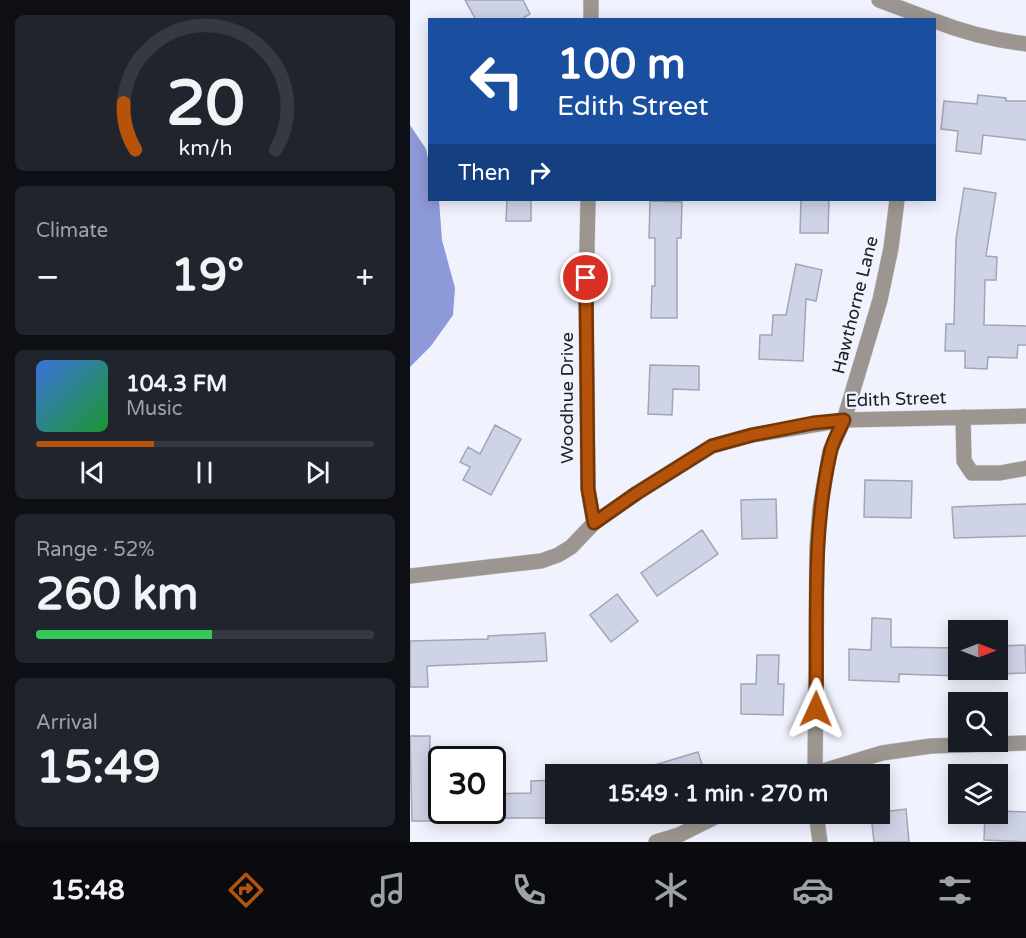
<!DOCTYPE html>
<html lang="en">
<head>
<meta charset="utf-8">
<style>
	:root { --surface:#171b24; --page:#20242c; --text:#f1f3f6; --muted:#9ea1a6; --line:#363941; --accent:#b45309 }
	body { margin:0; font-family:"Varela Round",sans-serif; background:var(--page); color:var(--text); height:100vh; display:flex; flex-direction:column; font-size:22px; white-space:nowrap }
	* { box-sizing:border-box; margin:0 }
	p { font-size:20px; color:var(--muted) }
	.icon { flex:none; width:33px; height:33px; fill:none; stroke:currentColor; stroke-width:2; stroke-linecap:round; stroke-linejoin:round }
	.map { position:relative; flex:1; overflow:hidden }
	.drawer { display:flex; flex-direction:column; gap:15px; padding:15px; background:#0d0f14; width:410px }
	.drawer>* { flex:none }
	.guide { position:absolute; left:18px; top:18px; width:508px; height:183px; border-radius:0px; box-shadow:0 3px 15px #0003; background:#1a4fa0; color:#fff; overflow:hidden }
	.needle { width:39px; rotate:90deg }
	.controls { position:absolute; left:538px; top:620px; display:grid; gap:12px }
	.controls a { display:grid; place-items:center; width:60px; height:60px; border-radius:0px; background:var(--surface); box-shadow:0 3px 15px #0003; font-size:30px }
	.speed { position:absolute; left:18px; top:746px; display:flex; gap:12px; font-size:30px; font-weight:700; text-align:center }
	.speed>* { display:grid; place-content:center; width:78px; height:78px; border-radius:50%; background:var(--surface); box-shadow:0 3px 15px #0003; line-height:1 }
	.speed .limit { border:3px solid #111; border-radius:9px; background:#fff; color:#111 }
	.pin { position:absolute; display:grid; place-items:center; width:51px; height:51px; color:#fff; margin:-26px; border:3px solid #fff; border-radius:50%; box-shadow:0 2px 6px #0007 }
	.me { position:absolute; width:66px; margin:-33px; rotate:1deg; stroke-linejoin:round; filter:drop-shadow(0 0 4px #0008) }
	.turn { display:flex; align-items:center; gap:21px; height:126px; padding:0 30px; font-size:27px }
	.turn .icon { width:78px; height:78px; stroke-width:2.5 }
	.turn b { display:block; font-size:42px; line-height:51px }
	.then { display:flex; align-items:center; height:57px; padding:0 30px; background:#0003; gap:12px; font-size:22px }
	.big { font-size:45px; font-weight:700; line-height:1.1 }
	.drawer .card { flex:1; display:flex; flex-direction:column; justify-content:center; gap:9px; min-width:0; padding:0 21px; border-radius:9px; background:var(--page) }
	.drawer .dial { align-items:center; gap:0 }
	.dial svg { height:156px; overflow:visible; fill:none; stroke:var(--line); stroke-width:7; stroke-linecap:round; text-anchor:middle }
	.dial text { fill:var(--text); stroke:none }
	.song { display:flex; align-items:center; gap:18px }
	.cover { width:72px; height:72px; border-radius:9px; background:linear-gradient(135deg,hsl(220 70% 55%),hsl(130 70% 35%)) }
	.played { height:6px; border-radius:3px; background:linear-gradient(90deg,var(--accent) 35%,var(--line) 35%) }
	.keys { display:flex; justify-content:space-around; direction:ltr }
	.heat { display:flex; justify-content:space-between; align-items:center; font-size:33px; direction:ltr }
	.charge { height:9px; border-radius:4px; background:linear-gradient(90deg,#34c759 52%,var(--line) 0) }
	.trip { position:absolute; left:135px; top:764px; width:345px; height:60px; border-radius:0px; background:var(--surface); box-shadow:0 3px 15px #0003; font-weight:700; line-height:60px; text-align:center }
	.tabs { display:flex; height:96px; justify-content:space-around; align-items:center; background:#090b0e; color:var(--muted) }
	.tabs .icon { width:42px; height:42px }
	.tabs .on { color:var(--accent) }
	.tabs b { font-size:27px; color:var(--text) }
	main { display:flex; flex:1; min-height:0 }
	.map>svg:first-child { display:block }
	.water { fill:#8e99d9 }
	.building { fill:#cfd3e6; stroke:#a1a5b7; stroke-width:1.5 }
	.lines { fill:none; stroke-linecap:round; stroke-linejoin:round }
	.minor-casing { stroke:#cbcdd7; stroke-width:16 }
	.minor { stroke:#9d9690; stroke-width:15 }
	.route-casing { stroke:#753606; stroke-width:15 }
	.route { stroke:#b45309; stroke-width:10 }
	.labels { text-anchor:middle; stroke-width:4.5; stroke-linejoin:round; paint-order:stroke }
	.street-label { font-size:18px; fill:#202128; stroke:#f0f3fe }
</style>
</head>
<body>
<main>
<section class="drawer">
<div class="card dial"><svg viewBox="0 0 100 80">
<path d="M14 69A42 42 0 1 1 86 69"/>
<path d="M14 69A42 42 0 0 1 8 45" stroke="#b45309"/>
<text x="50" y="56" font-size="32" font-weight="700">20</text>
<text x="50" y="72" font-size="11">km/h</text>
</svg></div>
<div class="card"><p>Climate</p>
<div class="heat"><a>−</a><b class="big">19°</b><a>+</a></div>
</div>
<div class="card">
<div class="song"><i class="cover"></i><div><b>104.3 FM</b><p>Music</p></div></div>
<div class="played"></div>
<div class="keys"><svg class="icon" aria-label="previous" viewBox="0 0 24 24"><path d="M18 5L8 12l10 7zM5 5v14"/></svg><svg class="icon" aria-label="pause" viewBox="0 0 24 24"><path d="M8 5v14M16 5v14"/></svg><svg class="icon" aria-label="next" viewBox="0 0 24 24"><path d="M6 5l10 7-10 7zM19 5v14"/></svg></div>
</div>
<div class="card"><p>Range · 52%</p><b class="big">260 km</b><div class="charge"></div></div>
<div class="card"><p>Arrival</p><b class="big">15:49</b></div>
</section>
<div class="map">
<svg width="617" height="842" viewBox="0 0 617 842">
	<rect width="100%" height="100%" fill="#f0f3fe"/>
	<path class="water" d="M0,125L16,149L19,163L20,200H29L32,240L45,288L43,315L21,346L0,367Z"/>
	<path class="building" d="M55,0H113L120,14L110,20H66Z
		M568,95L596,98V101H617V140L573,135L571,154L546,151L548,131L531,129L534,101L567,104Z
		M554,188L586,193L576,256L587,257L586,280H575L574,325L617,326V345H608L607,358L578,357L577,369L555,368V351H535L536,324H544L546,239Z
		M97,200H121V221H96Z
		M391,200H419L418,233H390Z
		M240,201L272,202L271,238H267V318H241L242,286H245V238H239Z
		M386,264L412,270L406,301L396,299L393,361L349,359L350,335H362L363,315H376Z
		M240,365L289,366V390L263,389L262,415L238,414Z
		M85,425L111,439L81,495L53,480L60,467L50,462L58,447L70,454Z
		M455,480L502,481L501,518L454,517Z
		M366,499L367,538L332,539L331,500Z
		M617,504V536L544,538L542,507Z
		M292,530L308,554L247,596L231,573Z
		M207,594L228,621L201,642L180,615Z
		M462,618L481,619V647L549,648V676L489,674V682L439,680V649L461,650Z
		M135,633L137,661L17,666L18,687H0V641L78,639V636Z
		M615,645L616,673L588,674V646Z
		M347,655H369L368,684H374L373,715L331,714V684H346Z
		M0,736H20L19,781H32V810H25V821H2Z
		M288,752L295,774H229L228,770Z
		M146,780V818H82V794L121,793V781Z
		M496,809L499,842H464L462,824L466,823L465,813Z
		M588,811L617,812V842L574,840L575,813H588Z"/>
	<g class="lines">
		<defs>
			<path id="minor" d="M469,0L522,20
				M181,20V0
				M525,21C555,33 584,40 617,44
				M178,200L176,298L178,489L184,523
				M553,417L554,461L562,473H590L617,468
				M0,576L131,561L148,555L161,547L184,523L227,493L302,446L342,435L434,420L617,416
				M403,774L472,753L521,746L617,743
				M405,774L407,547L410,508L420,451L434,420L470,300L481,248L487,200
				M406,813L410,842
				M246,842L269,835L313,813"/>
		</defs>
		<use href="#minor" class="minor-casing"/>
		<use href="#minor" class="minor"/>
	</g>
	<g class="lines">
		<defs>
			<path id="route" d="M176,278L178,489L184,523L227,493L302,446L342,435L403,423L434,420C429,431 422,442 420,454C401,537 408,624 406,709"/>
		</defs>
		<use href="#route" class="route-casing"/>
		<use href="#route" class="route"/>
	</g>
	<g class="labels">
		<g class="street-label">
			<text transform="translate(445 305) rotate(-76)" y="6">Hawthorne Lane</text>
			<text transform="translate(157 398) rotate(-90)" y="6">Woodhue Drive</text>
			<text transform="translate(486 399) rotate(-2)" y="6">Edith Street</text>
		</g>
	</g>
</svg>
<div class="controls">
<a><svg class="needle" viewBox="-14 -14 28 28"><path d="M0-13l5 13h-10z" fill="#e53935"/><path d="M0 13l5-13h-10z" fill="#9ea1a6"/></svg></a>
<a><svg class="icon" aria-label="search" viewBox="0 0 24 24"><circle cx="10" cy="10" r="6"/><path d="M15 15l6 6"/></svg></a>
<a><svg class="icon" aria-label="layers" viewBox="0 0 24 24"><path d="M12 4l9 5-9 5-9-5zM3 14l9 5 9-5"/></svg></a>
</div>
<div class="speed"><div class="limit">30</div></div>
<div class="pin" style="left:176px;top:278px;background:#d93025"><svg class="icon" aria-label="arrive" viewBox="0 0 24 24"><path d="M6 21V4h12l-3 4 3 4H6"/></svg></div>
<svg class="me" style="left:406px;top:709px" viewBox="-20 -20 40 40"><path d="M0-17L14 15 0 8-14 15z" fill="#b45309" stroke="#fff" stroke-width="4"/></svg>
<div class="trip">15:49 · 1 min · 270 m</div>
<div class="guide">
<div class="turn"><svg class="icon" aria-label="left" viewBox="0 0 24 24"><path d="M17 20v-9H6M10 6l-5 5 5 5"/></svg><div><b>100 m</b>Edith Street</div></div>
<div class="then">Then<svg class="icon" aria-label="right" viewBox="0 0 24 24"><path d="M7 20v-9h11M14 6l5 5-5 5"/></svg></div>
</div>
</div>
</main>
<nav class="tabs">
<b>15:48</b>
<svg class="icon on" aria-label="directions" viewBox="0 0 24 24"><path d="M12 3l9 9-9 9-9-9zM9 14v-3h6M13 9l2 2-2 2"/></svg>
<svg class="icon" aria-label="music" viewBox="0 0 24 24"><path d="M9 18V5l10-2v13"/><circle cx="6" cy="18" r="3"/><circle cx="16" cy="16" r="3"/></svg>
<svg class="icon" aria-label="phone" viewBox="0 0 24 24"><path d="M5 4h4l2 5-3 2q2 4 5 5l2-3 5 2v4C11 20 4 13 5 4z"/></svg>
<svg class="icon" aria-label="climate" viewBox="0 0 24 24"><path d="M12 3v18M4 7l16 10M4 17L20 7"/></svg>
<svg class="icon" aria-label="car" viewBox="0 0 24 24"><path d="M5 17H2v-5l4-1 3-4h7l3 4 3 1v5h-3M9 17h6M6 11h13"/><circle cx="7" cy="17" r="2"/><circle cx="17" cy="17" r="2"/></svg>
<svg class="icon" aria-label="filters" viewBox="0 0 24 24"><path d="M4 7h16M4 17h16"/><circle cx="9" cy="7" r="2"/><circle cx="15" cy="17" r="2"/></svg>
</nav>
</body>
</html>
